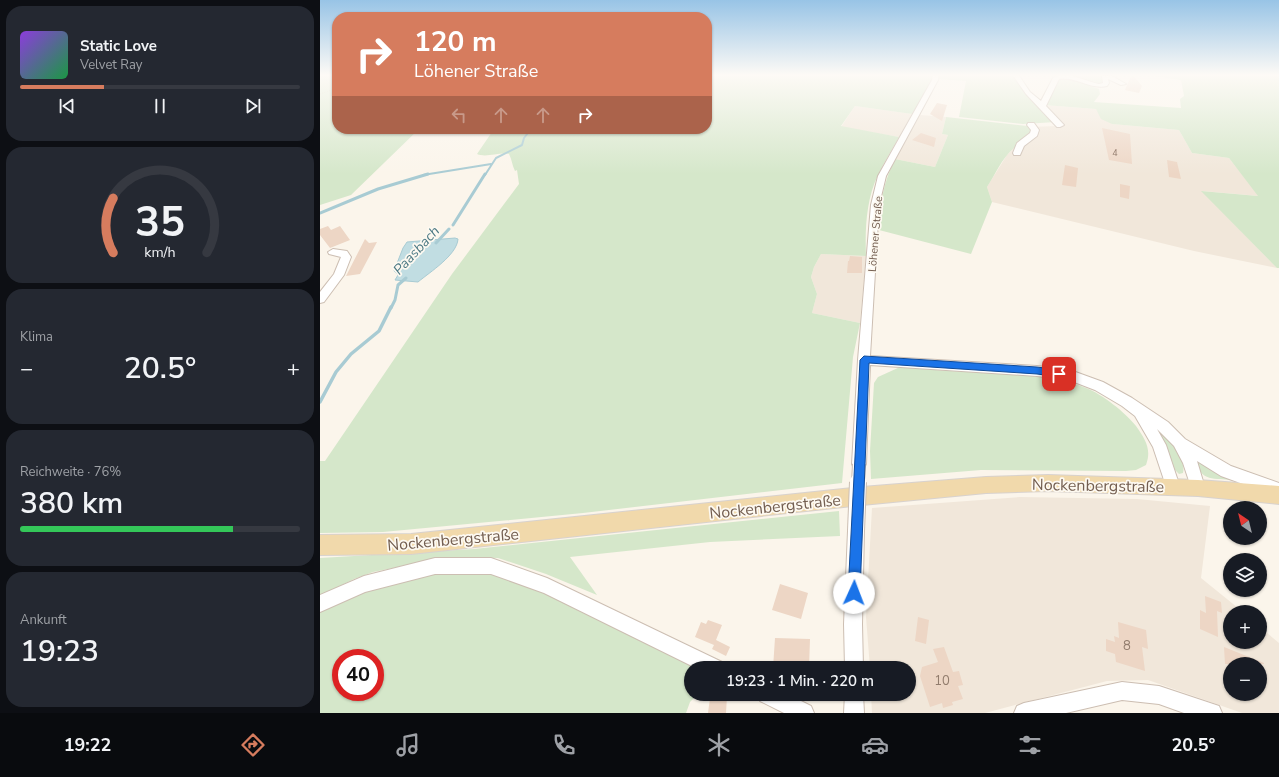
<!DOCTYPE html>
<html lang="de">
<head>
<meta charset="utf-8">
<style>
	:root { --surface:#171b24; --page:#242831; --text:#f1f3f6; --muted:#9ea1a6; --line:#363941; --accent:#d67c5e }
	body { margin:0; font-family:"Nunito Sans",sans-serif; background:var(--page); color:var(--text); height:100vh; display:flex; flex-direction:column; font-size:15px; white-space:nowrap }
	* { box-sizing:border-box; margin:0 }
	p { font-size:13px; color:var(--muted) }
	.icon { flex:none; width:22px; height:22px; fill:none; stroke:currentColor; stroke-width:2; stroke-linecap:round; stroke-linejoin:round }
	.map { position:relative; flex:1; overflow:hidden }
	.side { display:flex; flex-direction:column; gap:6px; padding:6px; background:#0d0f14; width:320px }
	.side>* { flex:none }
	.guide { position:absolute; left:12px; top:12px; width:380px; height:122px; border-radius:16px; box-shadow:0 1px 3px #0004; background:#d67c5e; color:#fff; overflow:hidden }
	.needle { width:26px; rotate:325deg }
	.tools { position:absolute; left:903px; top:501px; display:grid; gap:8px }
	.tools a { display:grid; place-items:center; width:44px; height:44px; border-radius:50%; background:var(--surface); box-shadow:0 1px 3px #0004; font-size:20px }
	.speed { position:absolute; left:12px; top:649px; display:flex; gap:8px; font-size:20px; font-weight:700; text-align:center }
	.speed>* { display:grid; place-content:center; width:52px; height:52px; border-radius:50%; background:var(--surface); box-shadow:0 1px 3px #0004; line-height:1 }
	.speed .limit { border:6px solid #d22; background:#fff; color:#111 }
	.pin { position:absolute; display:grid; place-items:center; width:34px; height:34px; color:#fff; margin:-17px; border-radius:8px; box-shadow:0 2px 6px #0006 }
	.me { position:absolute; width:44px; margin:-22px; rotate:2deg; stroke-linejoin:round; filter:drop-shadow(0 0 3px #0008) }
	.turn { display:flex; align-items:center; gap:14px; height:84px; padding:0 16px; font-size:18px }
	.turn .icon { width:52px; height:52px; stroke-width:2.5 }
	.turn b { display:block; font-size:28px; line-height:34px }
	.lanes { display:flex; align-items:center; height:38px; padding:0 16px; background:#0003; justify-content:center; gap:20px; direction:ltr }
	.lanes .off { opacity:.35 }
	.big { font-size:30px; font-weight:600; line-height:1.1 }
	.side .card { flex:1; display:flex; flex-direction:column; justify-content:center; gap:6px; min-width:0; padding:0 14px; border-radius:16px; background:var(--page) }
	.side .dial { align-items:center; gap:0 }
	.dial svg { height:104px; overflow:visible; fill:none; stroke:var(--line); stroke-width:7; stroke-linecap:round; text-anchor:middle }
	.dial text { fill:var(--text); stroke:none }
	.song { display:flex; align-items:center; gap:12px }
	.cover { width:48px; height:48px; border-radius:6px; background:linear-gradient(135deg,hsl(270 70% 55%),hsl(140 70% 35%)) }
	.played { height:4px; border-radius:2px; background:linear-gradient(90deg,var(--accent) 30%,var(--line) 30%) }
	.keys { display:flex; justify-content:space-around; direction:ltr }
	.heat { display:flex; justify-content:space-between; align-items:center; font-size:22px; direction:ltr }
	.charge { height:6px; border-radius:3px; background:linear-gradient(90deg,#34c759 76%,var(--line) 0) }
	.trip { position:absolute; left:364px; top:661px; width:232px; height:40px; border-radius:20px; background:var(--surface); box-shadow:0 1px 3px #0004; font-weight:600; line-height:40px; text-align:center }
	.menu { display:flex; height:64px; justify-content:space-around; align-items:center; background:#090b0e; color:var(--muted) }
	.menu .icon { width:28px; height:28px }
	.menu .active { color:var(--accent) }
	.menu b { font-size:18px; color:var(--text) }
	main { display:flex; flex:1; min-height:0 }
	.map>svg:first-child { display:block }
	.residential { fill:#f1e7da; fill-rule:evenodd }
	.green { fill:#d5e7ca; fill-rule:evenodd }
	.water { fill:#c1dde2; stroke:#a8cbd3 }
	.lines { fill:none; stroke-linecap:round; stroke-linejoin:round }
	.stream-far2 { stroke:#a8cbd3; stroke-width:2 }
	.stream-far1 { stroke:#a8cbd3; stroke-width:3 }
	.stream { stroke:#a8cbd3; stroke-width:3.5 }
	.building { fill:#edd6c5 }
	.minor-casing { stroke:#ccbeb2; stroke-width:2 }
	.major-casing { stroke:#d8d2ce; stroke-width:2 }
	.path { stroke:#d2baa8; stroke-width:1; stroke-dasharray:0.5 2; stroke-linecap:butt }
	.minor { fill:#fff; fill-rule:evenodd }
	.major { fill:#f1d9ab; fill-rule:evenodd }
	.minor-bridge-far1-casing { stroke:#ccbeb2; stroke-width:14; stroke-linecap:butt }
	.minor-bridge-casing { stroke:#ccbeb2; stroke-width:18; stroke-linecap:butt }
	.minor-bridge-far1 { stroke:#fff; stroke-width:12 }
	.minor-bridge { stroke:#fff; stroke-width:16 }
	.route { fill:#1a73e8; stroke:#114b97 }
	.labels { text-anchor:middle; stroke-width:3.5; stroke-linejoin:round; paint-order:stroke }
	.far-number-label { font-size:9px; fill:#927c6d }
	.far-street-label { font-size:11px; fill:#735e50; stroke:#fdf9f1 }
	.near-number-label { font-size:13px; fill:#927c6d }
	.water-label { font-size:14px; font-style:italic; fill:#4c7984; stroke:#fdf9f1 }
	.near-street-label { font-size:16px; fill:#735e50; stroke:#fdf9f1 }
</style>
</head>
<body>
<main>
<section class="side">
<div class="card">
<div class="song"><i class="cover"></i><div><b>Static Love</b><p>Velvet Ray</p></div></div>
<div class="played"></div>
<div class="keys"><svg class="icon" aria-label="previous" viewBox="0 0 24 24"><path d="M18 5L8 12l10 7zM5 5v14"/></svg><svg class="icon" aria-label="pause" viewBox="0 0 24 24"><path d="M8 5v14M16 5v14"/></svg><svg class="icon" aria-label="next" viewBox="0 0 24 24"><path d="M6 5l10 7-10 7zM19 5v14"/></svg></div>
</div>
<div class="card dial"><svg viewBox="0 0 100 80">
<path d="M14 69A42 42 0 1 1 86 69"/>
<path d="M14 69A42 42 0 0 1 14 27" stroke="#d67c5e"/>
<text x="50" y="56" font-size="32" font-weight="700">35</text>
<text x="50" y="72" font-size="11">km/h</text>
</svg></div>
<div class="card"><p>Klima</p>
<div class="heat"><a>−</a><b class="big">20.5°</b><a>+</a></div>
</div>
<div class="card"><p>Reichweite · 76%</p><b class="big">380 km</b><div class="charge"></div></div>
<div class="card"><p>Ankunft</p><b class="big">19:23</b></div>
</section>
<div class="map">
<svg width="959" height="713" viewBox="0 0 959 713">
	<rect width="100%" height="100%" fill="#fbf5eb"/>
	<path class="residential" d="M724,105L776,109L792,124L859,130L872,153L909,158L939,196L882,191L957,268L874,251L672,202L667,187L687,155L698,143L710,127L736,126L740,120Z
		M535,106L592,114L579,137L521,127Z
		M600,115L626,117L622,134L628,135L615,167L575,159Z
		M501,254L546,256L540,323L492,313L497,294L491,277L494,267Z
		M700,497L817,499L890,506L881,578L923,612H910V642H940V627L959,643V713H922L828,680L787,681L665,713H552L551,694H589V668H550L546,617L552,508ZM910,664H940V694H910Z"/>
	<path class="green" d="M0,74H17V129H99L31,195L0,205Z
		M387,74H613L609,87L592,114L535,106L521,126L579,137C572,150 564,162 558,175C546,200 545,229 546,256L501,254L494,267L491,277L497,294L492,313L540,323L533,357L522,483L263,513L63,532L0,533V461H5L132,274L199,184L197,170L195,171C192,165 192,160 189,154C179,152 166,158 157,154L174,129H387Z
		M619,74H691L705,92L736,122L703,124L639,117L646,81L618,79Z
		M735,74H785L786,75L783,76L784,82L781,85L742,75L734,77Z
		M822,74H959V268H957L881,191L938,196L909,158L872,153L859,130L792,124L781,119L776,109L724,105L737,78H748L779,89L780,94L774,102L861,108L860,99L864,96L861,80Z
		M626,117L707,126L710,127L713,130C710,139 694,146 688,154C679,164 674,177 667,187L672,202L651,254L559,230C560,203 563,184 575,159L615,167L628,135L622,134Z
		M580,367C610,370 640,372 670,373C703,375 736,376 766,388C782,394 806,413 816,426C825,439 832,449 826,465L816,470L806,471L661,470L551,479L550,451L554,383L558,377Z
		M834,426C845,436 867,456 863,473L859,474L855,470L846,444Z
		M877,461L912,480C896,478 879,482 877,461Z
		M519,511L520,536L390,542L250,557L277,595L226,574L178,558L141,557L108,561L53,572L34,579L0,596V558L154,549Z
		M169,571L224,590L379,668H371V694H378L370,702L366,713H0V610L44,591L114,572ZM21,658H55V692H21Z"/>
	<path class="water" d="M135,238L138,239C137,255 110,272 98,282L75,280L78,275L74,271L83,248L87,242Z"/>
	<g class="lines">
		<path class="stream-far2" d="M103,175L171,164
			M165,175L176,158L202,145L204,138L211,129"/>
		<path class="stream-far1" d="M0,213L58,189L108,174
			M133,225L165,174
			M116,243L129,229
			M71,308L75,300L78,285L86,278"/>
		<path class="stream" d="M0,402L16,372L31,354L59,331L71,307"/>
	</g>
	<path class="building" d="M812,74L822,86L819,93L805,90Z
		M617,103L627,105L622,121L610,114Z
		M782,128L810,134L812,164L789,160Z
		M601,133L616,138L614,147L592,140Z
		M847,160L857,162L861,179L849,177Z
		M745,165L758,168L756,187L742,185Z
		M800,184L810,186L809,199L800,197Z
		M8,226L11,230L20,226L30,240L10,248L0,235V229Z
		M45,239L49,243L57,242L40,274L26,276Z
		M530,256L542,257V273H527L528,261H529Z
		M460,584L488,593L481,619L452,610Z
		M885,596L901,602L902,613L897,611L898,637L880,629V610L886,613Z
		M598,617L609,620L606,644L595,641Z
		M388,620L402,625L396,640L410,647L406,656L392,649L394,645L375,637L381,622L386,624Z
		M798,622L826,630L828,649L822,647L825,671L796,662L795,654L786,651V639L795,642L794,636L799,638Z
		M455,638L490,639L489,668H453Z
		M624,647L633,672L639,671L643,685L638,686L643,699L632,702L633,705L623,708L622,703L610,707L600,676L602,667L618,662L613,649Z
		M904,647L944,663V664H905Z
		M407,696L406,713H388L390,698Z"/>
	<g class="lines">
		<defs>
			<path id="minor" d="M613,74H619L618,80L566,176L559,205L550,356L717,366L750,370L783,382L812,398L848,422L865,439L911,466L959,483V497L901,476L877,461L885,488L883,493L878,495L873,493L863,463L854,446L837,429L846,445L860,487L858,492L853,494L848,492L833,447L815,416L802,406L775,390L749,380L717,376L550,365L546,464L544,468L539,470L534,468L532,464L538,360L551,205L558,176L612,80Z
				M692,74H698L710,92L721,101L733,78C746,69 765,82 779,84L783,83L782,76H792L806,84L801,85L788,79L789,83L787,86C770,90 755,76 739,79L726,106L744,125L740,127H737L706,94Z
				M708,123H714L719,130L717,136L704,146L700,155H694L693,153L697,143L710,133L711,130L707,125Z
				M13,249L27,251L31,257L24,275L4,302L0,303V292L14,274L21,257L9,254L8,252Z
				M536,523L541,526L544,531L542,624L543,668H525L524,624L528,531L531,526Z
				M115,558H171L227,578L402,662L405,668H376L224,593L171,574H115L45,592L0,612V595L44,576Z
				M802,682L839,686L899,706L902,713H864L839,704L802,700L746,713H694L697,706L704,703Z
				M438,694H467L491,706L494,713H464L440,701Z
				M525,694H543L544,713H524Z"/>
			<path id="major" d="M728,475L878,480L959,486V504L878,496L728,491L666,493L542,505L91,554L0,555V535L91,534L542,487L666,477Z"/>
		</defs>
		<use href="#minor" class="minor-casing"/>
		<use href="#major" class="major-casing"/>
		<path class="path" d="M0,94L17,88"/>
		<use href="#minor" class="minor"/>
		<use href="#major" class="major"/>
		<defs>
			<path id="minor-bridge-far1" d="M538,483L539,464"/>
			<path id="minor-bridge" d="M536,531L538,482"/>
		</defs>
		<use href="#minor-bridge-far1" class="minor-bridge-far1-casing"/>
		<use href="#minor-bridge" class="minor-bridge-casing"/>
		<use href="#minor-bridge-far1" class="minor-bridge-far1"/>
		<use href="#minor-bridge" class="minor-bridge"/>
	</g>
	<linearGradient id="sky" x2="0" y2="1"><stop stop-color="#98c4e6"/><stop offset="0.43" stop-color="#fdfaf6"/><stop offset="1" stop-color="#fdfaf6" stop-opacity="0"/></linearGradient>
	<rect width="959" height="174" fill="url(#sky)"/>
	<path class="route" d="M544,356L717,367L739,370L744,374L739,377L717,374L549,363L540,593L538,597L534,599L529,597L528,593L540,360Z"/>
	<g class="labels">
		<g class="far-number-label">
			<text x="795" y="156">4</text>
		</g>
		<g class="far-street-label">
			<text transform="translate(555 234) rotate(-85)" y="4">Löhener Straße</text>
		</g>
		<g class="near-number-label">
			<text x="807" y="650">8</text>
			<text x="622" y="685">10</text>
		</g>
		<g class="water-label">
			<text transform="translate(96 250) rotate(-47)" y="5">Paasbach</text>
		</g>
		<g class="near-street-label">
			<text transform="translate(778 485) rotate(1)" y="6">Nockenbergstraße</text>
			<text transform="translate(455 506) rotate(-6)" y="6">Nockenbergstraße</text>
			<text transform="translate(133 539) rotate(-5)" y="6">Nockenbergstraße</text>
		</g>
	</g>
</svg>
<div class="tools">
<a><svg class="needle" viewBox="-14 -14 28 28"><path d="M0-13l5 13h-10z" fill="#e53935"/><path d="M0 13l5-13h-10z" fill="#9ea1a6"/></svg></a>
<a><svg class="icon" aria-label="layers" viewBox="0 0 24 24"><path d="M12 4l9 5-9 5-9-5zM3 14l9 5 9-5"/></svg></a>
<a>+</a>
<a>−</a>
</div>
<div class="speed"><div class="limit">40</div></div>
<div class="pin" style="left:739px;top:374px;background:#d93025"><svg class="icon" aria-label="arrive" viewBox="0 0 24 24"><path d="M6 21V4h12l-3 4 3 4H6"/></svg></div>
<svg class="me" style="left:534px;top:593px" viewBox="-20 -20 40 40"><circle r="19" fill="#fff"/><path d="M0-13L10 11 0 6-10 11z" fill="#1a73e8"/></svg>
<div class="trip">19:23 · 1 Min. · 220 m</div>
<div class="guide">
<div class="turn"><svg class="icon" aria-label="right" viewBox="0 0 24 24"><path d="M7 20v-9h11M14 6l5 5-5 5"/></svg><div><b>120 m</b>Löhener Straße</div></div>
<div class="lanes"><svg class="icon off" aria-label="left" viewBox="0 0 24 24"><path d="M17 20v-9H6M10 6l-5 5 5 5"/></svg><svg class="icon off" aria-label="ahead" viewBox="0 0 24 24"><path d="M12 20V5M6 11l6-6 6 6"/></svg><svg class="icon off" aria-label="ahead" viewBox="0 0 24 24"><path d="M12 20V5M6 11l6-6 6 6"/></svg><svg class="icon" aria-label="right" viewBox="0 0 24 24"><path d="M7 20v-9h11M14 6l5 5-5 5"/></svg></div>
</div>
</div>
</main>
<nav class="menu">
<b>19:22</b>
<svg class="icon active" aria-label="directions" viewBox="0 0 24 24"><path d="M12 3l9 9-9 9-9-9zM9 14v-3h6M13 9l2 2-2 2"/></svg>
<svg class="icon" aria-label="music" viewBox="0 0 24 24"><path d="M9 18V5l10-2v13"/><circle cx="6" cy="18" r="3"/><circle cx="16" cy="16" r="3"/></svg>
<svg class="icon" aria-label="phone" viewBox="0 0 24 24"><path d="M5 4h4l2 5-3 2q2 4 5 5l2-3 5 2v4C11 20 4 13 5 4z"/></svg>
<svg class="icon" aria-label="climate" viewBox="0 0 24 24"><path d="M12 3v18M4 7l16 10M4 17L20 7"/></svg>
<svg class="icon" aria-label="car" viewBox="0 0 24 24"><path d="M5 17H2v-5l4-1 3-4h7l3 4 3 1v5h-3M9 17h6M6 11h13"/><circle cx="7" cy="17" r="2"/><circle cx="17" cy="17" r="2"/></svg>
<svg class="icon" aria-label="filters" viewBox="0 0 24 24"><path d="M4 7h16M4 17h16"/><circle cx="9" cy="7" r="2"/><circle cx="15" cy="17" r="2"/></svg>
<b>20.5°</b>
</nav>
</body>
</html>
